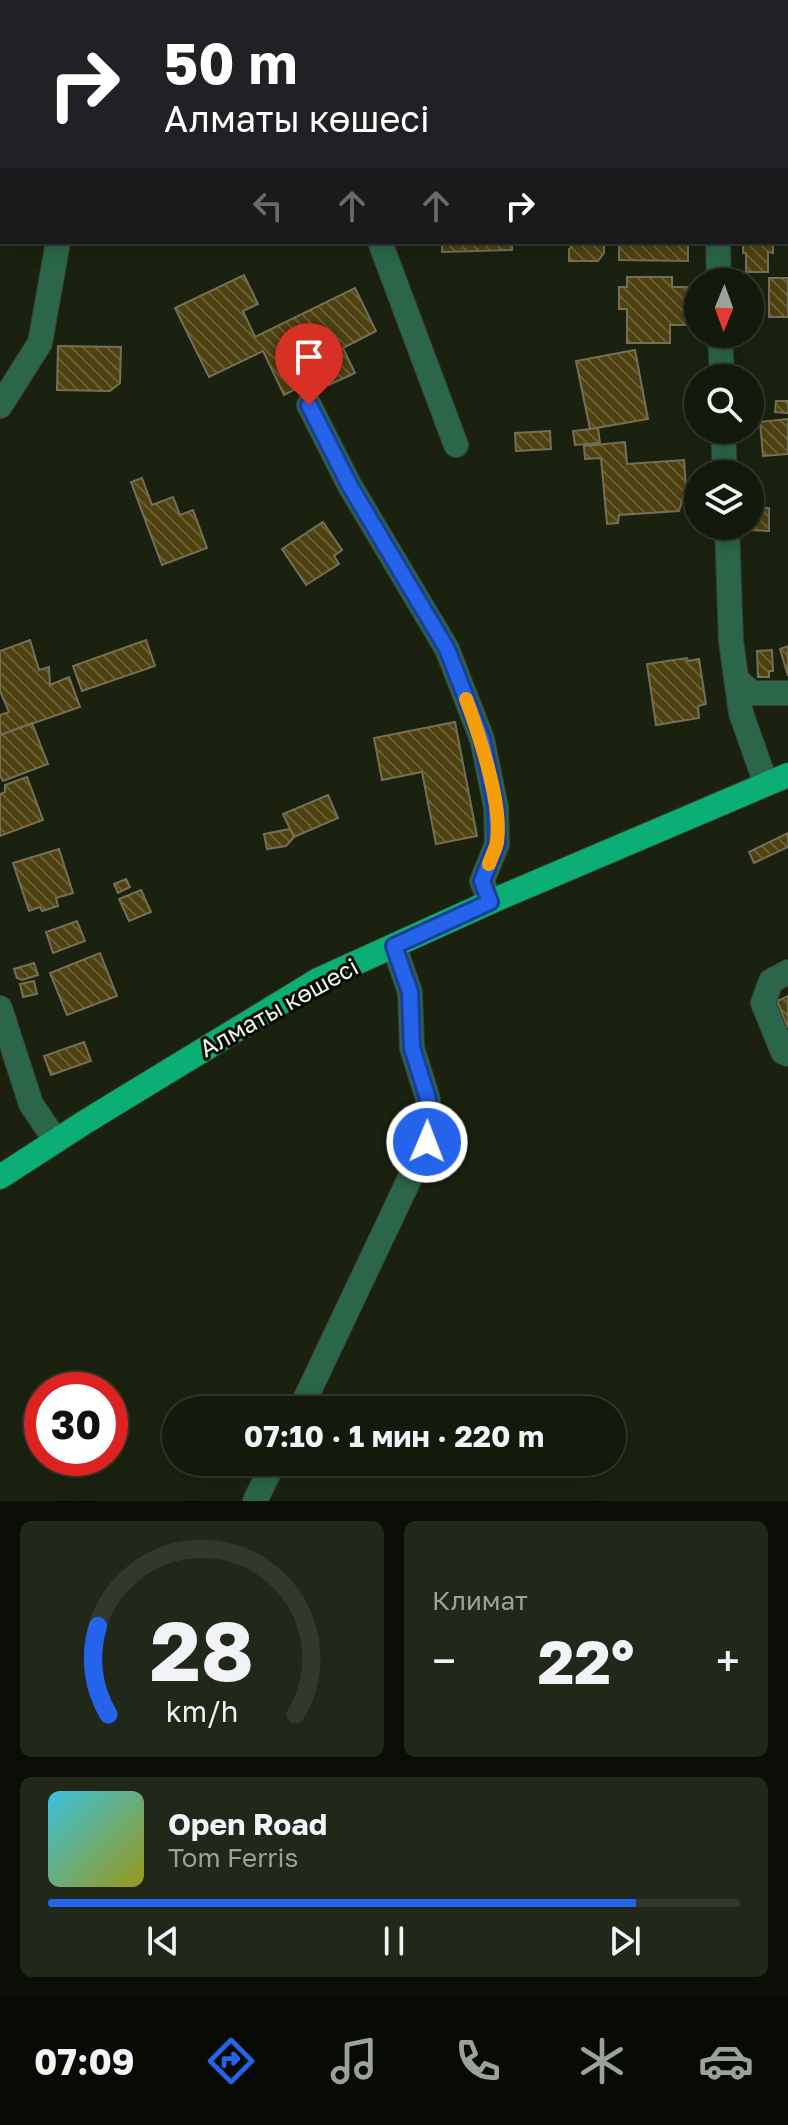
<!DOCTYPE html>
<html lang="ru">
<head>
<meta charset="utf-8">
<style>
	:root { --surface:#141a0b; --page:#212719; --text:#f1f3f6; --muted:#9da19d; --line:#33382c; --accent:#2563eb }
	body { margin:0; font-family:"Golos Text",sans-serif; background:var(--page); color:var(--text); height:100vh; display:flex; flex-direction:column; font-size:30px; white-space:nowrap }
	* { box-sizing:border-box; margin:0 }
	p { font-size:26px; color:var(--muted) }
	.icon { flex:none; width:44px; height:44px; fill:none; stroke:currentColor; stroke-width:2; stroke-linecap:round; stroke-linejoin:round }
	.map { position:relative; height:1501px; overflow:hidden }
	.panel { display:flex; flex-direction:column; gap:20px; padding:20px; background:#0b0e06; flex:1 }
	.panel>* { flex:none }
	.guide { position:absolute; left:0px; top:0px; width:788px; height:244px; box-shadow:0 4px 20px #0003,0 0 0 2px var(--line); background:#202124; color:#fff; overflow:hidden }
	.needle { width:52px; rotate:181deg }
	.tools { position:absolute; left:684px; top:268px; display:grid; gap:16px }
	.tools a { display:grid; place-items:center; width:80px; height:80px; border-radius:50%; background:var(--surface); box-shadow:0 4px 20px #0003,0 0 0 2px var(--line); font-size:40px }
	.speed { position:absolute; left:24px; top:1372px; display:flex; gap:16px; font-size:40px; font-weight:700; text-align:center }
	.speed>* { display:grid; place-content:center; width:104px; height:104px; border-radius:50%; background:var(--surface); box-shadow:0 4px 20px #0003,0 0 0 2px var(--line); line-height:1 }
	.speed .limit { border:12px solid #d22; background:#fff; color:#111 }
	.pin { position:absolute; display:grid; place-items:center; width:68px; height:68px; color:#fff; margin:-82px -34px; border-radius:50% 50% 50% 0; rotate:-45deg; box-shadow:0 0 8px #0007 }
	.pin .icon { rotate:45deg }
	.me { position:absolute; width:88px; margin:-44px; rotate:1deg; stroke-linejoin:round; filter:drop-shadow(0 0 6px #0008) }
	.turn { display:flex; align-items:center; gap:28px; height:168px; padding:0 32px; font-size:36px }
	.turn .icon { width:104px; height:104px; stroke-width:2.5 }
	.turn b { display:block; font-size:56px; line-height:68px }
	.lanes { display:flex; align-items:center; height:76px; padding:0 32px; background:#0003; justify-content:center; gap:40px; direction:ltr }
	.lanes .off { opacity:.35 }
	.big { font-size:60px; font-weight:700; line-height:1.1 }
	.panel .card { flex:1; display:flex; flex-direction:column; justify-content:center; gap:12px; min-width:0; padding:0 28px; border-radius:12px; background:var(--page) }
	.panel .dial { align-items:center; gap:0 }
	.dial svg { height:208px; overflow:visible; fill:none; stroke:var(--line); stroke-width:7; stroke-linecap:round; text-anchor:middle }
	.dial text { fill:var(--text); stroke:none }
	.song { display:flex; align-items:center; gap:24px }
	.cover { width:96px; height:96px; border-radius:12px; background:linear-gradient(135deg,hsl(190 70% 55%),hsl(60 70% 35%)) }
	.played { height:8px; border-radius:4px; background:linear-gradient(90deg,var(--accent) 85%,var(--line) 85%) }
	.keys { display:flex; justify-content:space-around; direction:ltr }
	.heat { display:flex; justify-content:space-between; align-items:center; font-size:44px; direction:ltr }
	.panel .tiles { flex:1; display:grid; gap:20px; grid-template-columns:1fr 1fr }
	.card:last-child { grid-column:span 2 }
	.trip { position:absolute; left:162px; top:1396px; width:464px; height:80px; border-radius:40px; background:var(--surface); box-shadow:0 4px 20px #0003,0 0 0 2px var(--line); font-weight:700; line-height:80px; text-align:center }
	.tab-bar { display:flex; height:128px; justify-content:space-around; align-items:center; background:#080a04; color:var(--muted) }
	.tab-bar .icon { width:56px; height:56px }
	.tab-bar .selected { color:var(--accent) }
	.tab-bar b { font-size:36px; color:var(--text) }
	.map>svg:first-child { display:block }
	.building { fill:url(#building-back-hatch); stroke:#766f57; stroke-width:2 }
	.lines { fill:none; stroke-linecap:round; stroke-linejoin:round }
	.minor-casing { stroke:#383f2d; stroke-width:26 }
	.major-casing { stroke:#383f2d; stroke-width:26 }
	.minor { stroke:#2b664a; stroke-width:24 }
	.major { stroke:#0bae74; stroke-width:24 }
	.route-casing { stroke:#184099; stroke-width:20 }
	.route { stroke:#2563eb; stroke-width:14 }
	.slow { stroke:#f59e0b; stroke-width:14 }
	.labels { text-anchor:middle; stroke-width:6; stroke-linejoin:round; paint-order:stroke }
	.street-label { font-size:24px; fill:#eef4e7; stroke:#070a04 }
</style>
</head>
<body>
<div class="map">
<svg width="788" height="1501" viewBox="0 0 788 1501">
	<defs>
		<pattern id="building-back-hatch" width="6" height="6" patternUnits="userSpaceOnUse" patternTransform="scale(2)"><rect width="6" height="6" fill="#4f4211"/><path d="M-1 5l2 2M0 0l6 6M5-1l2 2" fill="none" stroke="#695e34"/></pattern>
	</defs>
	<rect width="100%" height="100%" fill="#1a220f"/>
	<path class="building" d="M786,163H788V245H773V253L768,252V272H746V253H743V242H786Z
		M442,242H512V250L442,252Z
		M577,242H604V253L598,261H569V249Z
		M619,242H688V261L619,260Z
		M244,275L258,304L243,311L255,337L355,288L376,331L343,348L355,373L329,385L324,375L284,395L263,351L209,377L175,308Z
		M627,277H672V287H687L686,325H670V343H627V309H619V287H627Z
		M769,278H788V317H769Z
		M58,346L121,347L120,383L110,391L57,390Z
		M635,350L648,419L590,429L576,361Z
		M776,401H788V413L775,412Z
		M788,419V454L763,456L760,422Z
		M598,428L600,443L575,445L573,431Z
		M550,431L551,449L516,451L515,433Z
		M625,442L627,464L684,460L686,487L679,511L619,515L618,523L607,524L601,458L585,459L584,446Z
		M142,478L152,505L173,497L180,515L193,510L207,548L162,565L131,482Z
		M750,507L769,508V531L748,530V526H750Z
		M323,522L342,550L334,556L339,564L306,585L282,549Z
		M30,640L39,670L49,667L50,685L69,677L80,707L0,735V715L9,712L0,691V651Z
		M146,640L155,666L82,691L73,666Z
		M788,646V676L780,649Z
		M772,650L773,671H769V677H758L757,651Z
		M687,658L688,661L699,659L706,704L698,706L699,718L656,725L647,664Z
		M455,722L477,836L436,844L422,772L382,780L374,738Z
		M32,723L48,764L3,781L0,775V735Z
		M27,777L43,820L0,836V794L5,792V785Z
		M328,795L338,818L294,837L283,814Z
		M290,829L294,837L286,846L267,849L264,834Z
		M788,833V847L754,863L749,852Z
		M59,849L73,893L56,898L58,906L42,911L40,907L29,911L13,863Z
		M126,879L130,887L118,893L114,884Z
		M141,890L151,912L129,921L119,899Z
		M77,921L85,941L53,953L46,932Z
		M100,953L117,996L67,1015L50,973Z
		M34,963L38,975L22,980L17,978L14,969Z
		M34,981L37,994L23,997L20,984Z
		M788,996V1028L777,1001Z
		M84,1042L91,1061L51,1075L44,1056Z"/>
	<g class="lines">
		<defs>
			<path id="minor" d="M61,0L62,2
				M293,0L294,2
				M712,0V2
				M380,242L456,445
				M718,242L719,282
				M720,334L722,378
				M309,405L350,486L447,649L482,739L496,807L497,844L482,881L490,902
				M0,406L40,343L58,242
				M723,430L725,474
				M727,526L731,641L741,713L766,784
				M736,679L752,693H788
				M788,972L771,981L763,1003L783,1052L788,1054
				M0,1008L31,1104L56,1141
				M300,1410L427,1142L428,1099L412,1048L410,992L394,946
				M255,1501L274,1462"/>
			<path id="major" d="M0,1177L85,1122L318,980L490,902L788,775"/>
		</defs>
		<use href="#minor" class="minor-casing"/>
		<use href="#major" class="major-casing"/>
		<use href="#minor" class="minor"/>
		<use href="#major" class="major"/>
	</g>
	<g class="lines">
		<defs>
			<path id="route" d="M309,405L350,486L447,649L482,739L496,807L497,844L482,881L490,902L394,946L410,992L412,1048L428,1099L427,1142"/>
		</defs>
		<use href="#route" class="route-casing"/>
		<use href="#route" class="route"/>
		<path class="slow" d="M466,699C479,734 505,811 496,846C494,852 491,858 489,864"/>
	</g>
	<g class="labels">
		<g class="street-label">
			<text transform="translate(279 1008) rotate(-29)" y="8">Алматы көшесі</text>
		</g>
	</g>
</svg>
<div class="tools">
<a><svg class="needle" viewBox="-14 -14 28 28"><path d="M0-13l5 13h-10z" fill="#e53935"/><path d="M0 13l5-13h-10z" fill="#9da19d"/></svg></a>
<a><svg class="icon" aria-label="search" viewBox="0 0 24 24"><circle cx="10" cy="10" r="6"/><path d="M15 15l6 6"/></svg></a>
<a><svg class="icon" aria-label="layers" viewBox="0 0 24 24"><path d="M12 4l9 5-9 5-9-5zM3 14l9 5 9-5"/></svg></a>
</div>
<div class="speed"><div class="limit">30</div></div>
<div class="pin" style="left:309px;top:405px;background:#d93025"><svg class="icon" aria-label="arrive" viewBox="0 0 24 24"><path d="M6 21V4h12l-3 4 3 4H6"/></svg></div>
<svg class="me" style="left:427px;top:1142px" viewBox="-20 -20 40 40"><circle r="17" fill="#2563eb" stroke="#fff" stroke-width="3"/><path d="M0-11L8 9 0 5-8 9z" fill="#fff"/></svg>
<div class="trip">07:10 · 1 мин · 220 m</div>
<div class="guide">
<div class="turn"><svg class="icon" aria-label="right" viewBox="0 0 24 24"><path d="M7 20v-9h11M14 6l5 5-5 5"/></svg><div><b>50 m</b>Алматы көшесі</div></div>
<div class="lanes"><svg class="icon off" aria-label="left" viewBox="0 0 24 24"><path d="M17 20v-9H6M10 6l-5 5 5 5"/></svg><svg class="icon off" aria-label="ahead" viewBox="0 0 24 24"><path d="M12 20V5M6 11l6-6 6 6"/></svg><svg class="icon off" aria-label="ahead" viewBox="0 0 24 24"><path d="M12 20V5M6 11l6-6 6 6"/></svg><svg class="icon" aria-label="right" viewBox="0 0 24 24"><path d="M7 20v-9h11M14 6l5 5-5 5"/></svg></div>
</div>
</div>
<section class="panel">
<div class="tiles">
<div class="card dial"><svg viewBox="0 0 100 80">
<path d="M14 69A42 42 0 1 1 86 69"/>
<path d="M14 69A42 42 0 0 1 10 35" stroke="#2563eb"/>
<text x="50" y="56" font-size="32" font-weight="700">28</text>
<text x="50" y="72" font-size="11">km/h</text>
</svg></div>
<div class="card"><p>Климат</p>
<div class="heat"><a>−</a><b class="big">22°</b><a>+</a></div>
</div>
<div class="card">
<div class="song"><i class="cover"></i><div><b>Open Road</b><p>Tom Ferris</p></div></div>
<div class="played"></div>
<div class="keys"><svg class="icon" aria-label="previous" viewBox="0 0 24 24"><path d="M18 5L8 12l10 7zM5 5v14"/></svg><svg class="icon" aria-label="pause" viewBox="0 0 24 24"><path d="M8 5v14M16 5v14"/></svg><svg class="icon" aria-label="next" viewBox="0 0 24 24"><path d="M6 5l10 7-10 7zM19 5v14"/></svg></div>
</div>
</div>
</section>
<nav class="tab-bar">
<b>07:09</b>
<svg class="icon selected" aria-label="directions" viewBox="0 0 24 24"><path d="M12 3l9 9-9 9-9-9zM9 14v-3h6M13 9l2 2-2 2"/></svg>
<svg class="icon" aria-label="music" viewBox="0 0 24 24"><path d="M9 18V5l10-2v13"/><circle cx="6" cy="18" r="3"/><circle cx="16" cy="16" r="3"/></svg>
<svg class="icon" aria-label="phone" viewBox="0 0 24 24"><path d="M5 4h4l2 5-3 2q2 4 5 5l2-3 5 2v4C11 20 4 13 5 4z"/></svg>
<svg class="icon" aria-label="climate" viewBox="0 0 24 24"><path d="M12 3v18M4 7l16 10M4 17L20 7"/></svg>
<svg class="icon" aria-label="car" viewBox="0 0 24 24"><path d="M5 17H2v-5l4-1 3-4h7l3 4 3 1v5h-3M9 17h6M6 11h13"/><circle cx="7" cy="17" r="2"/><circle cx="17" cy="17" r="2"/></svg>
</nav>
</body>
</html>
